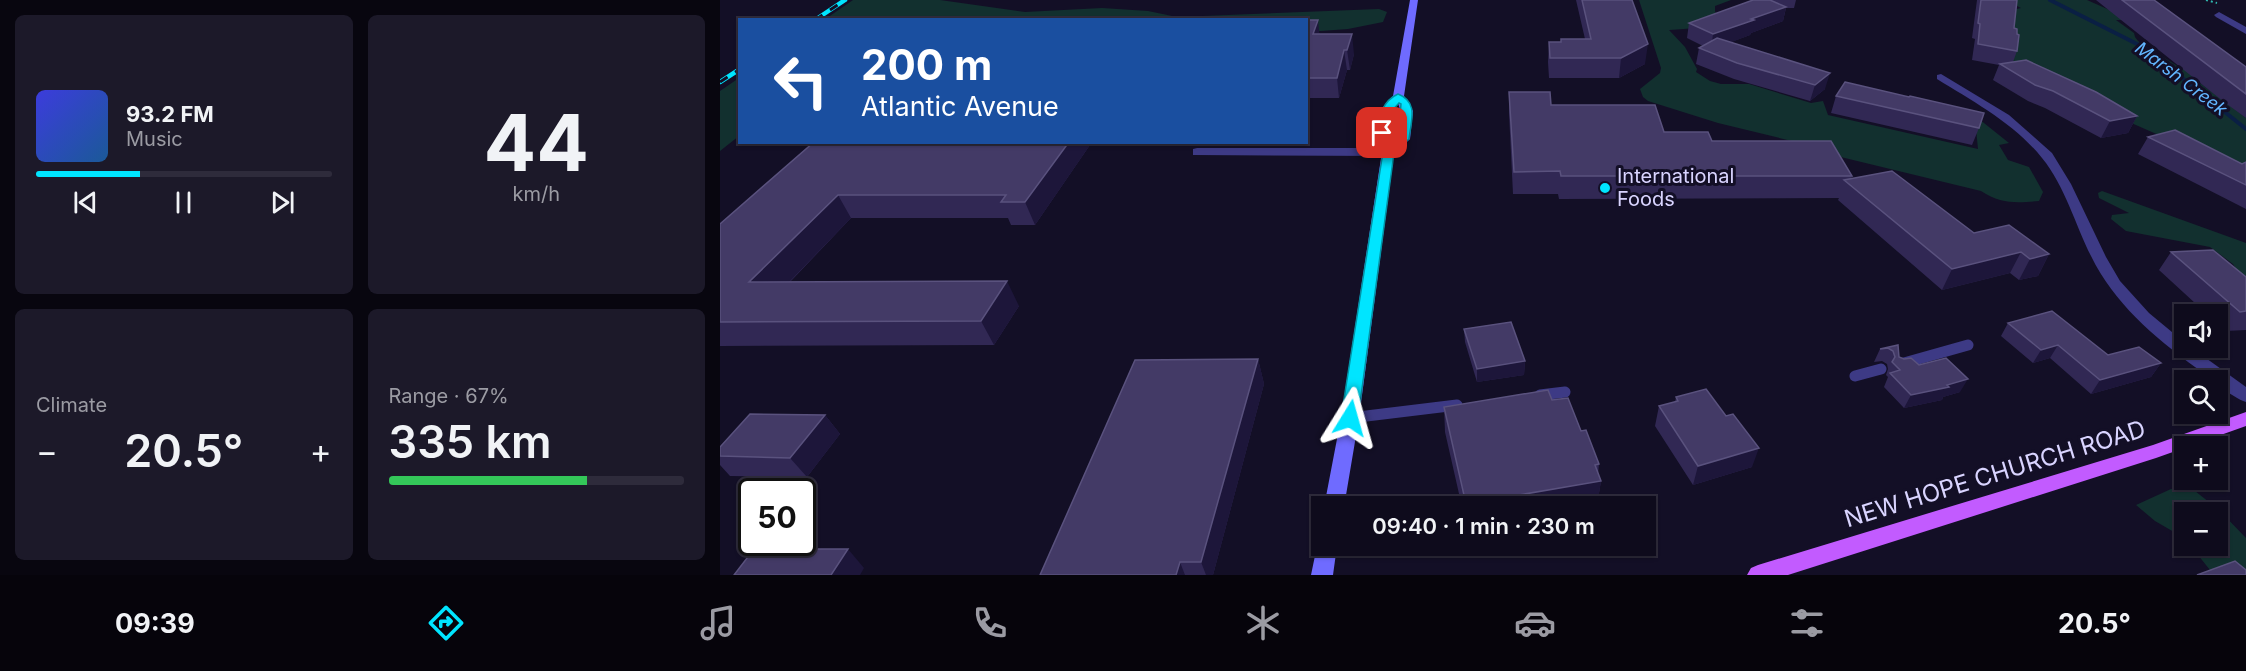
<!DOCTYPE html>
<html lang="en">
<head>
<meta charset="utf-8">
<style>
	:root { --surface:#0e0b1c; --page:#1c1929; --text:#f1f3f6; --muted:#9b9ba3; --line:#2e2b3b; --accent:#00e5ff }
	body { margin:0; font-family:Inter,sans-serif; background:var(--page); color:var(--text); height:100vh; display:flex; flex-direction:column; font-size:22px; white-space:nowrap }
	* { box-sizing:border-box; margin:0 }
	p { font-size:20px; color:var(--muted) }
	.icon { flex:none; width:33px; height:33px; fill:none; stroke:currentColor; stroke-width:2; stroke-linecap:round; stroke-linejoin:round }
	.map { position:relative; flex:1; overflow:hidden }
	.drawer { display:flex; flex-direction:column; gap:15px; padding:15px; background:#08060f; width:720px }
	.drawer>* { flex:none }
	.banner { position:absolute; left:18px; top:18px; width:570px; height:126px; border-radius:0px; box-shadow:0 2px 4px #0004,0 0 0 2px var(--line); background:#1a4fa0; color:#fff; overflow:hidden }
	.buttons { position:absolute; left:1454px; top:304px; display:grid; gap:12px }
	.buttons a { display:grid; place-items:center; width:54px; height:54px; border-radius:0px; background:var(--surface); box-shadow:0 2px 4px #0004,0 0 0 2px var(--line); font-size:30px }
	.speed { position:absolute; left:18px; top:478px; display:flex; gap:12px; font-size:30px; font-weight:700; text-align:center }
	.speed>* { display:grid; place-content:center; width:78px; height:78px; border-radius:50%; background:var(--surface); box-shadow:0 2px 4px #0004,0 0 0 2px var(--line); line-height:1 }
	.speed .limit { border:3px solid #111; border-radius:9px; background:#fff; color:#111 }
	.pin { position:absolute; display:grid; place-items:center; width:51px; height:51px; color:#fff; margin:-26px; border-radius:12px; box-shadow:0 3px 9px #0006 }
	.me { position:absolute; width:66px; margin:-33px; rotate:8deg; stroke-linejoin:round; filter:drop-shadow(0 0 4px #0008) }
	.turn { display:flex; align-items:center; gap:21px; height:126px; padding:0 24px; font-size:27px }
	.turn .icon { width:78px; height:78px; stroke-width:2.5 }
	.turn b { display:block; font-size:42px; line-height:51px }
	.big { font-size:45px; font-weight:600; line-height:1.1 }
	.drawer .widget { flex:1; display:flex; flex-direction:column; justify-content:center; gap:9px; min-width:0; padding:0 21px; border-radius:9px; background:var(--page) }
	.drawer .dial { align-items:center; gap:0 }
	.dial b { font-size:78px; line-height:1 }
	.song { display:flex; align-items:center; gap:18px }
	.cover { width:72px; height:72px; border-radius:9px; background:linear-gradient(135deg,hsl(240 70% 55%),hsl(210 70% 35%)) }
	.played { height:6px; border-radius:3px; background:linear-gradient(90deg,var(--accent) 35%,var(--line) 35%) }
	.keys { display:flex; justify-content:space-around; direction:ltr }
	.heat { display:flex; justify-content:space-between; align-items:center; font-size:33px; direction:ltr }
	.charge { height:9px; border-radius:4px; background:linear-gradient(90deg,#34c759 67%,var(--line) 0) }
	.drawer .tiles { flex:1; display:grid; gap:15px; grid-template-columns:repeat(2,1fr) }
	.trip { position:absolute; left:591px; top:496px; width:345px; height:60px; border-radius:0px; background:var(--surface); box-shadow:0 2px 4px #0004,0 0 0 2px var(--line); font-weight:600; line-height:60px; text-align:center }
	.dock { display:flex; height:96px; justify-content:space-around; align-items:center; background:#06040b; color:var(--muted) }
	.dock .icon { width:42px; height:42px }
	.dock .active { color:var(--accent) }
	.dock b { font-size:27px; color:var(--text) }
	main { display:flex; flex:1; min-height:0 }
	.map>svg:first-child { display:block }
	.green { fill:#12302f }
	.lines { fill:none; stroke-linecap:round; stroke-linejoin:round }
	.stream { stroke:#0a1f44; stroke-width:4 }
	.path { stroke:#2fb8b0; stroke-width:2; stroke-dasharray:2 3; stroke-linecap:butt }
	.service { stroke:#3d3a85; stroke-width:11 }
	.minor { fill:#3d3a85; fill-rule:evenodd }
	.secondary { fill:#6f6bff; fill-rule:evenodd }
	.primary { fill:#c25bff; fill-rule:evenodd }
	.rail-casing { stroke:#00e5ff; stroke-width:4.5 }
	.rail { stroke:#130f26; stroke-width:3; stroke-dasharray:9; stroke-linecap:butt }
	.wall { fill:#312854 }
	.shaded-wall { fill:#1d163a }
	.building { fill:#433a66; stroke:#5a527e; stroke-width:1.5 }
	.route { fill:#00e5ff; stroke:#0095a6; stroke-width:1.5 }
	.poi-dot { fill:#00e5ff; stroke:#130f26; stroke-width:2 }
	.labels { text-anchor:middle; stroke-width:6; stroke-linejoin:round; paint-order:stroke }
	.far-water-label { font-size:18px; font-style:italic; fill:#62b6ff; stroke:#130f26 }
	.poi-label { font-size:20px; fill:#d9d4ff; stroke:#130f26; text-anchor:start }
	.near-street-label { font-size:24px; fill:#d9d4ff; stroke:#130f26 }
</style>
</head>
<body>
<main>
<section class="drawer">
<div class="tiles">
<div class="widget">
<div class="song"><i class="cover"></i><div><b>93.2 FM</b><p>Music</p></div></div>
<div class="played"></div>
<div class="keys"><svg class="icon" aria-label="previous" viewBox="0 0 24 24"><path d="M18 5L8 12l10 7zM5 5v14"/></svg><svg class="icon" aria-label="pause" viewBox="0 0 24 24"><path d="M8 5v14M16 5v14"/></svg><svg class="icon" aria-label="next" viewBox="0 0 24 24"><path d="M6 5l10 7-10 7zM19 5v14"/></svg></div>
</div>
<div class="widget dial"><b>44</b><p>km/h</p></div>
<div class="widget"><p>Climate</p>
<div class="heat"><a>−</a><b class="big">20.5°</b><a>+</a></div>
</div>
<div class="widget"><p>Range · 67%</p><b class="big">335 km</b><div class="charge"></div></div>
</div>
</section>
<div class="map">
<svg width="1526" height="575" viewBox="0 0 1526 575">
	<rect width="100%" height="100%" fill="#130f26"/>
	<path class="green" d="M133,0H220L305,12L382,8L428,11L457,17L659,9L667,12L663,22L628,29L587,32L586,20H104Z
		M919,0H1011L995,6V12L1003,19C982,30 970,28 949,30L965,47L977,69L976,72L990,81L1001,84H1029L1091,103L1103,101L1108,115L1258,149L1256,129L1259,119L1289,143L1279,145L1288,160L1309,167L1323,192L1319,201C1296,203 1281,204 1261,191L1096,151L1080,143L998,123L928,101L923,97L920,89L940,73L941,68Z
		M1285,0H1367L1394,12L1421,20H1396L1414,33L1415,37L1418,41L1459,67L1475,72L1476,80L1526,118V169L1441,136L1290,70L1279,13L1301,8Z
		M19,78V136L0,151V91Z
		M1382,191L1526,243V283L1513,264L1490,247L1406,231L1391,219L1392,215L1409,213L1379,198L1378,193Z
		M1451,489L1475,491L1499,510L1526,538V575L1490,570L1478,555L1482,546H1497V513H1464V528L1454,532L1435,521L1416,505Z"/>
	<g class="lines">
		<path class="stream" d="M1330,0L1425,48L1526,129"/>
		<path class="path" d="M1486,0L1497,3"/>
		<path class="service" d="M1184,363L1248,345
			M1135,376L1161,369
			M820,395L845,392
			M630,418L737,405"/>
		<path class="minor" d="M1499,12L1526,27V34L1496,17L1494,15Z
			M1221,74L1289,115L1332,153L1351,184L1386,257L1400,281L1429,313L1464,342V348H1472L1526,387V402C1512,398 1488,376 1475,367C1433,336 1394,303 1371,256C1355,224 1345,186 1322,158C1295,124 1254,102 1217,79V75Z
			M477,148H668L674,152L668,156L473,155V149Z"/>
		<path class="secondary" d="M690,0H698L684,96L693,111L690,139L674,153L639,418L624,507H604L621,418L662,152L655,138L660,111L673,96ZM678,103L682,116L678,138L670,144C664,132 670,113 678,103Z
			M602,539V546H617L613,575H591L597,546Z"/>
		<path class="primary" d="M1526,412V426L1436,458L1068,575H1027L1031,568L1038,565L1433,445Z"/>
		<defs>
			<path id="rail" d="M95,20L125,0
				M0,82L20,69"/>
		</defs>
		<use href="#rail" class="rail-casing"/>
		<use href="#rail" class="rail"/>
	</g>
	<path class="wall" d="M856,0H912L925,64L899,78H829L828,62L829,42H841L865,39Z
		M1033,0H1076L1074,8H1066L1063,21L1031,33L1030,35L1011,42L1105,89L1090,101L1014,79L976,64L979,48L983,46L967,38L969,23Z
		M1257,0H1297L1294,28L1297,34V51L1293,62L1417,116L1408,133L1381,138L1325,108L1308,101L1273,80L1279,65L1252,60L1255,39L1252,38Z
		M1376,0H1434L1526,67V118L1504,102Z
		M586,20L600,34L634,54L630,70H627L619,98H586Z
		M789,92L831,105L944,132L992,141L1132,176L1131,179L1254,233L1329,254L1318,276L1299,280L1290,273L1222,290L1118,200L1119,198L839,199L838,194H793L789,113Z
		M1116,96L1189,97L1259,128L1252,145L1111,113Z
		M1428,137L1522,164L1526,162V209L1418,154Z
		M94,142H372L315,225H291L288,218H131L70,282L299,306L274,345L0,346V224Z
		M1451,252L1526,277V330L1505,331L1497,324V315H1488L1439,270Z
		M1288,323L1388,355L1441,363L1431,377L1371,394L1330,358L1313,363L1281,336Z
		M744,329L805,361L804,375L757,382L745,342Z
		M1178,345L1179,357L1199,365L1240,392L1223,397L1222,400L1184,408L1164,387L1168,377L1166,375L1168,369L1167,364L1162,361L1154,362L1160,349Z
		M538,359L544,384L493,575H320Z
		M956,397L1006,416L1032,467L973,485L935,426L939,406L955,402Z
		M832,400L861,431L879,464L878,474L881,481L877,505L868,507H742L725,432L724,407Z
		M105,415L120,434L87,477L10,476L0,465V447Z"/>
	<path class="shaded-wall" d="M1066,7L1063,21L1031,33L1030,35L991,50L993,34L1031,19Z
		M598,20L600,40L593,34Z
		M632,34L634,54L630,70L627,50Z
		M928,44L925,64L899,78L901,58Z
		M624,50L627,70L619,98L617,78Z
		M1110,73L1105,89L1090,101L1095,85Z
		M1417,116L1408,133L1381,138L1390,121Z
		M349,142H372L315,225L305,202Z
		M118,195L131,218L46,306L29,282Z
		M1301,252L1290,273L1222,290L1232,269Z
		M1329,254L1318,276L1299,280L1310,259Z
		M287,281L299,306L274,345L261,321Z
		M1338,345L1330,358L1313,363L1321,350Z
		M538,359L544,384L493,575H486L481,562Z
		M805,361L804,375L757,382V369Z
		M1441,363L1431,377L1371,394L1380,380Z
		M1248,379L1240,392L1223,397L1222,400L1184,408L1191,395Z
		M105,415L120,434L87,477L70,458Z
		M1039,448L1032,467L973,485L978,466Z
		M881,481L877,505L868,507H747L746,504Z
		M128,549L144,568L140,575H111Z
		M460,562L465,575H456Z"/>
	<path class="building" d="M862,0H912L928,44L901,58H830L829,42H841V39H871Z
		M1033,0H1050L1066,7L1031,19L1034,20L993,34L969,23Z
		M1261,0H1297L1294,28L1297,29V34L1299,35L1297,51L1258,44L1260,24L1258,23Z
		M1402,0H1434L1526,67V94Z
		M586,20H598L593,34H632L627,50H624L617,78H586Z
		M997,38L1110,73L1095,85L1017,63L979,48Z
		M1306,60L1376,92L1417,116L1390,121L1333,91L1315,85L1280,64Z
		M1125,82L1189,97L1190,96L1264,113L1259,128L1116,96Z
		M789,92H830L831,105H935L944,132H988L992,141H1111L1132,176H841L840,171L794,172Z
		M1455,130L1522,164L1526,162V185L1428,137Z
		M94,142H349L305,202H281L286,195H118L29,282L287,281L261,321L0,322V224Z
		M1172,171L1254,233L1289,225L1329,254L1310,259L1301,252L1232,269L1124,180Z
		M1493,250L1526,277V311L1520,312L1451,252Z
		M1332,311L1388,355L1419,347L1441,363L1380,380L1338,345L1321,350L1288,323Z
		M791,322L805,361L757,369L744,329Z
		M1178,345L1179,357L1184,359L1191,358L1199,365L1226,358L1248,379L1227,385L1229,387L1191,395L1170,373L1180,370L1172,362L1175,357L1173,351L1168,348L1160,349Z
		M538,359L481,562H460L456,575H320L415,360Z
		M986,389L1006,416L1013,414L1039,448L978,466L939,406L958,401L956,397Z
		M828,390L832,400L848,398L861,431L866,430L879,464L875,465L881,481L746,504L724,407Z
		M30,414L105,415L70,458L0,456V447Z
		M34,549H128L111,575H14Z
		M1515,561L1526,570V575H1477Z"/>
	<path class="route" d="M678,94C699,102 691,121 689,139L674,153L638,418L635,422L630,424L624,422L621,418L663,152L678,138L681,104L679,103L671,112L665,135H658L656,133C659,117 662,101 678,94Z"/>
	<circle class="poi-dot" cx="885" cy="188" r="6"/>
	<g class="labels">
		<g class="far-water-label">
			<text transform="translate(1461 79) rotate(37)" y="6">Marsh Creek</text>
		</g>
		<g class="poi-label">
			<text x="897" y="183">International<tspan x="897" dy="23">Foods</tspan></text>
		</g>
		<g class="near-street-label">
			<text transform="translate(1275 474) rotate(-17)" y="8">NEW HOPE CHURCH ROAD</text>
		</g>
	</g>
</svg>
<div class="buttons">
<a><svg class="icon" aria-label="sound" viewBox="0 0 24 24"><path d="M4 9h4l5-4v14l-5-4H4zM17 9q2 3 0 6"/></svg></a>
<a><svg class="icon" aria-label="search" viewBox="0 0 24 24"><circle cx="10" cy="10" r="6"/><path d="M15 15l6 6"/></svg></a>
<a>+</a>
<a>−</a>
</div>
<div class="speed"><div class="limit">50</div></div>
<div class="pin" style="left:662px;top:133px;background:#d93025"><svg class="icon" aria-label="arrive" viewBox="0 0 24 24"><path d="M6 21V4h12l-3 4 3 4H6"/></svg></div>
<svg class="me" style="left:630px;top:418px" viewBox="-20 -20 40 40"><path d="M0-17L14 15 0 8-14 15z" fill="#00e5ff" stroke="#fff" stroke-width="4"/></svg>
<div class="trip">09:40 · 1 min · 230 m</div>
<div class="banner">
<div class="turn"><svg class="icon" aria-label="left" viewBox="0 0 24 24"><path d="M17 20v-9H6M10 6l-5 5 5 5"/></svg><div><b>200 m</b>Atlantic Avenue</div></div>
</div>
</div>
</main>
<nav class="dock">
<b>09:39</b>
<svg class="icon active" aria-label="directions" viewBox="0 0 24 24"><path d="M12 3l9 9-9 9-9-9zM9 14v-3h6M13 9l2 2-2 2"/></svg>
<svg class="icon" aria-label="music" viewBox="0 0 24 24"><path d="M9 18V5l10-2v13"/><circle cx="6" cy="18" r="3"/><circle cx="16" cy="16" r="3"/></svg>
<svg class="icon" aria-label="phone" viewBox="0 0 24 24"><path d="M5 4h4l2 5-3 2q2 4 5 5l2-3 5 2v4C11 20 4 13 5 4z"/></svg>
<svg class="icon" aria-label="climate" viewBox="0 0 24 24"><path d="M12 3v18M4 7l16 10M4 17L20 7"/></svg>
<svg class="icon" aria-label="car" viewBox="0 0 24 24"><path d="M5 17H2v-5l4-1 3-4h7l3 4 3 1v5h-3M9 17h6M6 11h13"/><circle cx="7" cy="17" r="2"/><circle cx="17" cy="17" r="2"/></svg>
<svg class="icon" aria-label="filters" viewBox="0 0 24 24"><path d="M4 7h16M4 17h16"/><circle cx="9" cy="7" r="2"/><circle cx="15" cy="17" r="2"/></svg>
<b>20.5°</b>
</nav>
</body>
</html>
